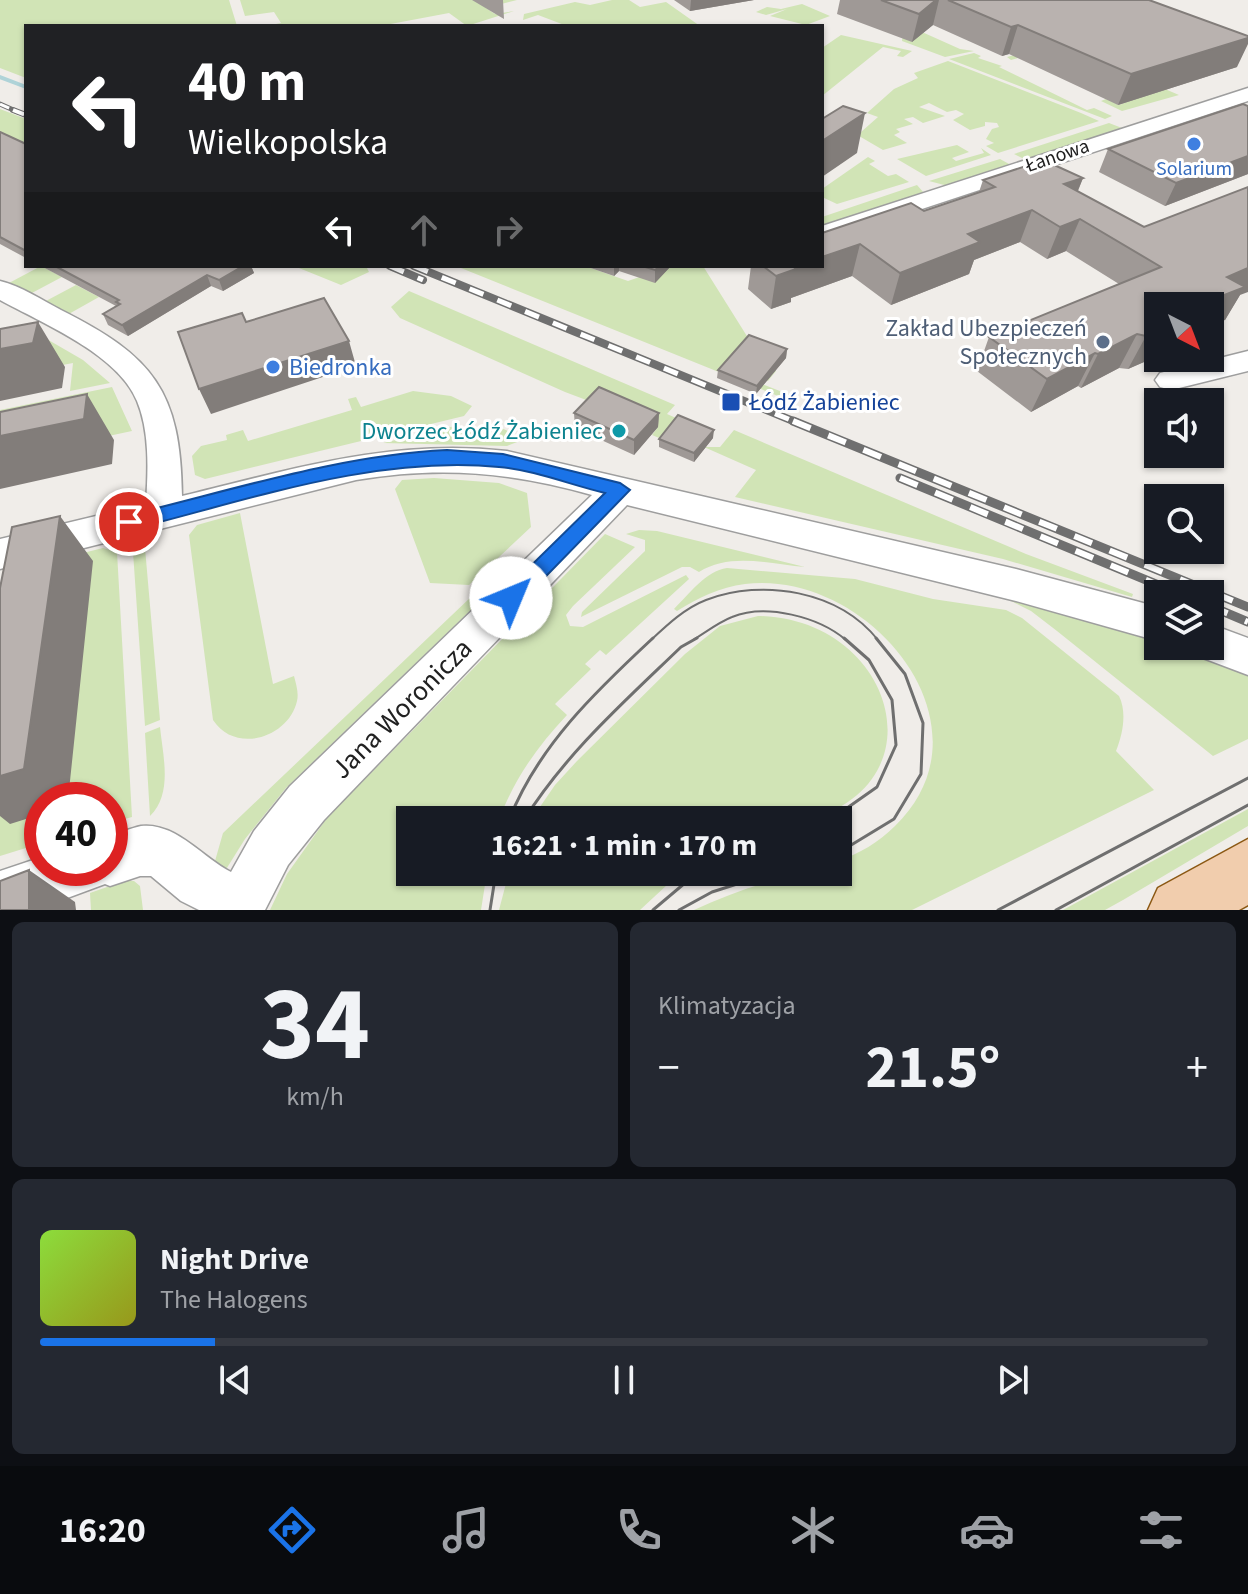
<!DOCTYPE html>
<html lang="pl">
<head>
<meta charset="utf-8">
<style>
	:root { --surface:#171b24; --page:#242831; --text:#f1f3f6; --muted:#9ea1a6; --line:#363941; --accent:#1a73e8 }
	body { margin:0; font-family:"Source Sans 3",sans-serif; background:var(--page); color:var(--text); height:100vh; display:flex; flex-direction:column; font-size:30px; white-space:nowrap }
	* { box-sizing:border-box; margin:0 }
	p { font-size:26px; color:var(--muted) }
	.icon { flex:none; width:44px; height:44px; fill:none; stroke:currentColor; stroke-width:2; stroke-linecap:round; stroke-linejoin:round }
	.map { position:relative; height:910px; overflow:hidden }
	.panel { display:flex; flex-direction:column; gap:12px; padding:12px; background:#0d0f14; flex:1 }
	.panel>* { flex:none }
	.guide { position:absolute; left:24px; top:24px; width:800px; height:244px; border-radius:0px; box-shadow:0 2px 6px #0004; background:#202124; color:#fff; overflow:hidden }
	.needle { width:52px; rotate:138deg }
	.controls { position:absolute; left:1144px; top:292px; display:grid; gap:16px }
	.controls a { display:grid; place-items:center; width:80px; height:80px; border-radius:0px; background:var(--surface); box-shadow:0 2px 6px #0004; font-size:40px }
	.speed { position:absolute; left:24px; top:782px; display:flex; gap:16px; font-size:40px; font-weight:700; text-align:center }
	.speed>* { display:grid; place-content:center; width:104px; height:104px; border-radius:50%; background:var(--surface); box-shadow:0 2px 6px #0004; line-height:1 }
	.speed .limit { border:12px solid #d22; background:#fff; color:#111 }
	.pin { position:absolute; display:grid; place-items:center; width:68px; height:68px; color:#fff; margin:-34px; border:4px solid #fff; border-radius:50%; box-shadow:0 2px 8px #0007 }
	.me { position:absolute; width:88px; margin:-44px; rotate:45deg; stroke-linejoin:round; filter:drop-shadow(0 0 6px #0008) }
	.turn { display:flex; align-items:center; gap:28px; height:168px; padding:0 32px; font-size:36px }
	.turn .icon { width:104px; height:104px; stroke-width:2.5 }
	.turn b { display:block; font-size:56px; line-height:68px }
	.lanes { display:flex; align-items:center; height:76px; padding:0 32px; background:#0003; justify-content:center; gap:40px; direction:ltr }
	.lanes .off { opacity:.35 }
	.big { font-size:60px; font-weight:700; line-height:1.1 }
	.panel .widget { flex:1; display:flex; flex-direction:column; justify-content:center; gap:12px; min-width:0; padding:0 28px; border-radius:12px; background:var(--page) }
	.panel .dial { align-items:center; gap:0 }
	.dial b { font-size:104px; line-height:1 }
	.song { display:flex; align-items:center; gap:24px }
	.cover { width:96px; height:96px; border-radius:12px; background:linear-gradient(135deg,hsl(90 70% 55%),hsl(60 70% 35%)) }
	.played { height:8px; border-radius:4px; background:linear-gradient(90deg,var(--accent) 15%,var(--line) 15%) }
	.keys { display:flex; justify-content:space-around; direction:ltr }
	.heat { display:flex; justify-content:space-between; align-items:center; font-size:44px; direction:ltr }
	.panel .tiles { flex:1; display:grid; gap:12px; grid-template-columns:1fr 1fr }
	.widget:last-child { grid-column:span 2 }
	.trip { position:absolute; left:396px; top:806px; width:456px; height:80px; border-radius:0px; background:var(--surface); box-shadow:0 2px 6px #0004; font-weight:700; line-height:80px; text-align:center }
	.tab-bar { display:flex; height:128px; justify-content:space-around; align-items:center; background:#090b0e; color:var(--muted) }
	.tab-bar .icon { width:56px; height:56px }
	.tab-bar .current { color:var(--accent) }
	.tab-bar b { font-size:36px; color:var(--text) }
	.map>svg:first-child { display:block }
	.grass { fill:#d1e4b6 }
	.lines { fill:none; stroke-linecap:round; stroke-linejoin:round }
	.stream { stroke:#afd3d8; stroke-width:4 }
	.minor-casing { stroke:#9e9e9e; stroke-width:3 }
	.major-casing { stroke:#8b5813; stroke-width:3 }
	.minor { fill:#fff; fill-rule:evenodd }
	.major { fill:#f1cdad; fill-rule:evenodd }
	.tram-far1 { stroke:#6f6f6f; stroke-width:2 }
	.tram { stroke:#6f6f6f; stroke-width:3 }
	.rail-far3-casing { stroke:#6f6f6f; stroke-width:5 }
	.rail-far2-casing { stroke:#6f6f6f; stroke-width:6 }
	.rail-far1-casing { stroke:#6f6f6f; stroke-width:8 }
	.rail-casing { stroke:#6f6f6f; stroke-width:9 }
	.rail-far3 { stroke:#fff; stroke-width:3; stroke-dasharray:10; stroke-linecap:butt }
	.rail-far2 { stroke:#fff; stroke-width:4; stroke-dasharray:12; stroke-linecap:butt }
	.rail-far1 { stroke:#fff; stroke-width:5; stroke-dasharray:15; stroke-linecap:butt }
	.rail { stroke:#fff; stroke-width:6; stroke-dasharray:19; stroke-linecap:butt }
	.wall { fill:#9f9996 }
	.shaded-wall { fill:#827d7a }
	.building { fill:#b9b2af; stroke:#827d7a; stroke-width:2 }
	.route { fill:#1a73e8; stroke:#114b97; stroke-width:2 }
	.shop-dot { fill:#3f7fe0; stroke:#fff; stroke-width:3 }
	.service-dot { fill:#5c6f8a; stroke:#fff; stroke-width:3 }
	.transit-dot { fill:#1a4fb4; stroke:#fff; stroke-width:3 }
	.culture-dot { fill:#0f9aa8; stroke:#fff; stroke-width:3 }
	.labels { text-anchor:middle; stroke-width:6; stroke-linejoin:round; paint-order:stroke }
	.far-street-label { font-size:20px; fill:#212121; stroke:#fff }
	.far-shop-label { font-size:20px; fill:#366cbe; stroke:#fff }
	.service-label { font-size:24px; fill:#4e5e75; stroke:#fff; text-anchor:end }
	.shop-label { font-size:24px; fill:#366cbe; stroke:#fff; text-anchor:start }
	.transit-label { font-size:24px; fill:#164399; stroke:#fff; text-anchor:start }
	.culture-label { font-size:24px; fill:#0d838f; stroke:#fff; text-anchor:end }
	.near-street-label { font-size:28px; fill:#212121; stroke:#fff }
</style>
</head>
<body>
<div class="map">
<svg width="1248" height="910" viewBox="0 0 1248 910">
	<rect width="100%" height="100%" fill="#f0ede9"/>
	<path class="grass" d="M0,0H229L237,26H26V78L0,68Z
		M240,0H517L486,8L495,14L514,11L467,26L449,13L380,26H266L281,23L274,12L245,16Z
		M612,0H629L640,7L666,2L700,26H567L538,15L523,20L524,14L575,2L590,5Z
		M802,4L830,16L806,25L770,16L787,9L766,15L756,12L767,7L781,9Z
		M922,32L960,49L974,51L945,57L902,41L903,34Z
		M841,35L912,51L903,57L897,56L901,51L883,47L822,96V48Z
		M1057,43L1179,95L1122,111L1101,101L1106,99L1119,105L1132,100L1029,55L1011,60L1007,57Z
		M974,53L981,56L978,58L1002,66L999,67L1087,110L1094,108L1112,116L1105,119L949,59Z
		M948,61L1081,113L1099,121L998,153L986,146L994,143L986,139L992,129L999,127L997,123L985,122V126L970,130L953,120L964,114L956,110L947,112L929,103L919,107L945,116L923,123L913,117L904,119L913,124L896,129L900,132L894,135L907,143L883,150L847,129L861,132L878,117L867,113L894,89L918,78L914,73Z
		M0,109L26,119V150L0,138Z
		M1109,123L1122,128L1026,160L1014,154Z
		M957,145L969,152L952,158L956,161L984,153L981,148L991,155L926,176L897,159Z
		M868,157L875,161L869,164L888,176L896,174L909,182L837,204L822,197V189Z
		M1000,159L1011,165L948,186L929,181Z
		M917,185L924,193L822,227V217Z
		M41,266L62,277L30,294L9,283Z
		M294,266H366L369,272L341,285Z
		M456,266H585L628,281L671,266H703L750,341L776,371L768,381L750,373L747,378L790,395L783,398Z
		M76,285L99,297L67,315L44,302Z
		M409,291L675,405L667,414L701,429L664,440L652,435L658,427L565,392L400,318L391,307Z
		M26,327L83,360L110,383L70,391L73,363L0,377Z
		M112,387L132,431L0,459V410Z
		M413,391L451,396L472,406L464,416L205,479L195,475L192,456L201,446L227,440L226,435L243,430L248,441L352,410L348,399L356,397L361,407Z
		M459,425L462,431L495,425L525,439L507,446L383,443Z
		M734,430L1026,554L1133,594L1132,597L1003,559L735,497L756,470L704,447H720Z
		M434,478L499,483L527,493L531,527L469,585L430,583L395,489L402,480Z
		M240,513L273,684L294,676C296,684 299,693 297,701C289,737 236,755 213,720L189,535L197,525Z
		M639,530L657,531L805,567C770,564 730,552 699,572L690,567H682L581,617L582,612L645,551V540L626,534Z
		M605,534L635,547L573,606L566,615L570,626L583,627L686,575L689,579L606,655L600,650L585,664L591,669L555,704L567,715C537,747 514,779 499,820H410V872H487L481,910H270L287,874L327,818Z
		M103,548L117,552L132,817L110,823V800H68L48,572L39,564Z
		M145,548L160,720L145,726L133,552Z
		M727,568L855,579L933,599L1006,610L1022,618L1119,696C1127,712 1123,734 1116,751L1154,790L912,910H694C741,889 787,872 838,872V861C859,854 879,842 895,826C999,725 868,569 745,584C720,587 698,598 677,611L674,609C689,594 706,571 727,568Z
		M493,576L501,581L286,788L245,839L220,879L211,875L223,833Z
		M1003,597L1158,640V646H1178L1248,672V739L1213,756L1057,631L1031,611Z
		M758,616C890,618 943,778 812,819C791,825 761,820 739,820C670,820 601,820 531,820L555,785L577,761L685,654L720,626Z
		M160,727C163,757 173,793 150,816L145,733Z
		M1248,809V826L1123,900L1105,910H1063Z
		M0,812L42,814V843L0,856Z
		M509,872H681L640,910H499Z
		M124,881H134L140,886L143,910H91L90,893Z"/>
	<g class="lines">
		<path class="stream" d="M0,77L26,87"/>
		<defs>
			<path id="minor" d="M1248,88V101L822,242V226Z
				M0,281C21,286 42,300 61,310C153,356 181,391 182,496C294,469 391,438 507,451L1016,569L1158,607V641L1016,601L627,505L324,820L288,865L265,910H199L181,901L151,876H140L110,886L105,884L35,910H0V871L42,857V868H110V836C120,833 131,828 141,826C176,822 203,858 231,872L254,831L290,786L592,495C510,472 441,466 356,480L0,569V539L146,504C148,471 150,432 137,401C118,354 42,323 0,300Z
				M1248,351V371L1171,390L1160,387L1155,380L1160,373Z
				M1210,624L1248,638V675L1195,655L1191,646H1210Z"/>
			<path id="major" d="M1248,839V905L1239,910H1148L1158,888Z"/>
		</defs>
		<use href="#minor" class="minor-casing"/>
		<use href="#major" class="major-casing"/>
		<use href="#minor" class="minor"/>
		<use href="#major" class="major"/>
		<path class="tram-far1" d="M651,640C667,625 685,608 706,600C763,578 839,591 878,640
			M693,640C706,632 719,622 732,617C766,603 819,617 846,640"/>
		<path class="tram" d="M509,820C538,746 596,691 653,638
			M524,820C566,753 624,702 681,647L697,638
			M830,820L877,787L896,745L892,700L869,660L844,638
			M838,853L894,819L921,774L923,723L905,674L876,638
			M490,910L496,872
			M653,910L698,872
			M679,910L712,892L775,872
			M998,910L1248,778
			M1056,910L1248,805"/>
		<defs>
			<path id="rail-far3" d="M0,104L18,112"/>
			<path id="rail-far2" d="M13,110L26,115"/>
			<path id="rail-far1" d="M390,266L423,280
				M414,266L798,423"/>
			<path id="rail" d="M793,421L1248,607
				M900,478L1180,594
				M1210,606L1248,622"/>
		</defs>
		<use href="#rail-far3" class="rail-far3-casing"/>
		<use href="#rail-far2" class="rail-far2-casing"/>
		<use href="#rail-far1" class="rail-far1-casing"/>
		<use href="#rail" class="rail-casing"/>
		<use href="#rail-far3" class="rail-far3"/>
		<use href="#rail-far2" class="rail-far2"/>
		<use href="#rail-far1" class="rail-far1"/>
		<use href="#rail" class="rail"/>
	</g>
	<path class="wall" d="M472,0H503L504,19Z
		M674,0H754L690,11Z
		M840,0H1149L1237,67L1118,105L1009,54L1002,56L933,25L912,42L837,14Z
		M1248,106V174L1165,206L1099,172L1108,149Z
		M0,132L26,144V258L0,244Z
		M1036,169L1083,178L1078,191L1240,295L1225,320L1210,306L1144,362L1128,369L1119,368L1081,388L1078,386L1031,412L977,371L989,337L1119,284L1066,251L1047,259L1020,242L974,260L969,274L891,305L852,276L791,298V302L771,309L748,289L751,266H822V233L924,211L979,192L983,180Z
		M41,266H251L254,273L223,291L211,286L128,336L108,325L103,314L116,306Z
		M585,266H671L655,283L619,271L614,276Z
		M787,349L786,358L756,394L717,378L718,370Z
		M574,413H659L658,427L634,455L575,428Z
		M713,438L694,462L659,447V439Z"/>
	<path class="shaded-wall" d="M691,0H754L690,11Z
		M936,0H939L933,25L912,42L919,14Z
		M1018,25L1009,54L1002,56L1011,27Z
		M1248,38V44L1237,67L1118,105L1131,74Z
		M865,113L857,153L822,177V141Z
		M1248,156V174L1165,206L1176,183Z
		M1083,178L1070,209L1064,184Z
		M1032,210L1020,242L974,260L969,274L891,305L900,273L968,234Z
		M1080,219L1066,251L1047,259L1060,227Z
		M860,244L852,276L791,298V302L771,309L776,276L794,266H822V257Z
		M243,266H251L254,273L223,291L219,280Z
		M614,266H619V271L614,276Z
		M660,266H671L655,283V270Z
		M1248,268V292L1240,295L1225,320L1210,326V306H1198L1227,277Z
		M207,275L211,286L128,336L122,325Z
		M38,322L65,367L62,388L0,401V349Z
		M1158,331V349L1144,362L1128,369L1146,336Z
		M1137,334L1119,368L1081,388L1098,354Z
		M349,341L356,366L211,414L199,389Z
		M787,349L786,358L756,394L757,386Z
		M1095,353L1078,386L1031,412L1047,379Z
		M87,394L114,440L112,464L0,489V436Z
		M659,413L658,427L634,455V440Z
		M714,430L713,438L694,462V453Z
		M60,516L93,561L68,800H42V814L10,824L0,816V776Z
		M29,870L75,902L76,910H29Z"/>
	<path class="building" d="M881,0H936L919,14Z
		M948,0H1149L1248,36V38L1131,74L1018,25L1011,27Z
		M1243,104L1248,106V156L1176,183L1108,149Z
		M843,106L865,113L822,141V119Z
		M0,132L26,144V251L0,237Z
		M1052,164L1083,178L1064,184L1144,227L1248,187V268L1227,277L1245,287L1198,305L1200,306H1158V331L1146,336L1137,334L1098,354L1095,353L1047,379L989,337L1161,267L1080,219L1060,227L1032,210L968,234L980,242L900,273L860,244L822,257V233L911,203L924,211L995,187L983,180L1029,165L1036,169Z
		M55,266H243L219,280L207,275L122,325L103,314L120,304L116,302L119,300Z
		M642,266H660L655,270Z
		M763,266H794H793L796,269L776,276Z
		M324,298L349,341L199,389L178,332L242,313L246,322Z
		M38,322L33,343L0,349V329Z
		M749,335L787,349L757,386L718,370Z
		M599,387L659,413L634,440L574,413Z
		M87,394L84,419L0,436V412Z
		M678,415L714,430L694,453L659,439Z
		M60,516L24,769L0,776V588L12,527Z
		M29,870V910H0V881Z"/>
	<path class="route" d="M447,450L503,454L620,483L630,490L519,604L511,607L504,604L501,598L504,592L605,493C571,485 534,470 499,467C375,455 249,500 129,530L122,528L119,522L122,517L129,515C233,490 340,455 447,450Z"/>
	<g class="shop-dot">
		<circle cx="1194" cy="144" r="8"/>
		<circle cx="273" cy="367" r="8"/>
	</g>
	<circle class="service-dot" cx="1103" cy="342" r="8"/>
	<rect class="transit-dot" x="721" y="392" width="20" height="20" rx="4"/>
	<circle class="culture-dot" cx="619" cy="431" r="8"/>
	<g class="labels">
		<g class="far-street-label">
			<text transform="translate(1057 155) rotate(-19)" y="7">Łanowa</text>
		</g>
		<g class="far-shop-label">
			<text x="1194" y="175">Solarium</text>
		</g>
		<g class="service-label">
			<text x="1087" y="336">Zakład Ubezpieczeń<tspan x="1087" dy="28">Społecznych</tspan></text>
		</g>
		<g class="shop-label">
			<text x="289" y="375">Biedronka</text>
		</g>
		<g class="transit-label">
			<text x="749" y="410">Łódź Żabieniec</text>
		</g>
		<g class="culture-label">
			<text x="603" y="439">Dworzec Łódź Żabieniec</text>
		</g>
		<g class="near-street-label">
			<text transform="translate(401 708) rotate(-45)" y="10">Jana Woronicza</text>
		</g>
	</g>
</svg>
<div class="controls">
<a><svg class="needle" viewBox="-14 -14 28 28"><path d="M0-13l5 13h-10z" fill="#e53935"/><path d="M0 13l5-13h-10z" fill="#9ea1a6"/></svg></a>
<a><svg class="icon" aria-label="sound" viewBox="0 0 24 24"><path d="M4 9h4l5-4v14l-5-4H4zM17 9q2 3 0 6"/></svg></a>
<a><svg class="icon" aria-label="search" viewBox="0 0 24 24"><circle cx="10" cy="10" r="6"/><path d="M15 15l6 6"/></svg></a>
<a><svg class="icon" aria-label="layers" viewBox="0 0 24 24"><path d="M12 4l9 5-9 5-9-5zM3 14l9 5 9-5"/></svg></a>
</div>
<div class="speed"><div class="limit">40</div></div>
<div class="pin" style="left:129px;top:522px;background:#d93025"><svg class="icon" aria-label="arrive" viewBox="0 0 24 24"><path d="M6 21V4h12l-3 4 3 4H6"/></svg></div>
<svg class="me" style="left:511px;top:598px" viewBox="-20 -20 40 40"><circle r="19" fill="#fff"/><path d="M0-13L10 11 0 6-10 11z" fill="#1a73e8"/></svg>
<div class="trip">16:21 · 1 min · 170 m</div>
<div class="guide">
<div class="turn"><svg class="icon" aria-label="left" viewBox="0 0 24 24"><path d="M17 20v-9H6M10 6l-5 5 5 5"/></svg><div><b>40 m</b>Wielkopolska</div></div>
<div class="lanes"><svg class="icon" aria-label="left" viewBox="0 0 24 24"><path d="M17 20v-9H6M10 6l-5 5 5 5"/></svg><svg class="icon off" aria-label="ahead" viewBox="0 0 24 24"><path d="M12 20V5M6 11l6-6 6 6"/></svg><svg class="icon off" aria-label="right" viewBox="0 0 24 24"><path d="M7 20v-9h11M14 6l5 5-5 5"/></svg></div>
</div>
</div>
<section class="panel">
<div class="tiles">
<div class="widget dial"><b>34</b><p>km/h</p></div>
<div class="widget"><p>Klimatyzacja</p>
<div class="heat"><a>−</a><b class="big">21.5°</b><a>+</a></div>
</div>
<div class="widget">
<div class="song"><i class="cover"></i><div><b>Night Drive</b><p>The Halogens</p></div></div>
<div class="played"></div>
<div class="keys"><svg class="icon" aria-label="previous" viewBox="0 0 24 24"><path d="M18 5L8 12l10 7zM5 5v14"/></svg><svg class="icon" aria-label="pause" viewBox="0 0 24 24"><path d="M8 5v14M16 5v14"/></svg><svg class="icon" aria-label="next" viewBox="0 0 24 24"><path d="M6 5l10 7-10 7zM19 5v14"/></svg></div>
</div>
</div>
</section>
<nav class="tab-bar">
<b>16:20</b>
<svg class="icon current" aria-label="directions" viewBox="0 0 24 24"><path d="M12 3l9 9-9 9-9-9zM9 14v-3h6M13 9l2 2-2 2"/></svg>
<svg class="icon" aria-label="music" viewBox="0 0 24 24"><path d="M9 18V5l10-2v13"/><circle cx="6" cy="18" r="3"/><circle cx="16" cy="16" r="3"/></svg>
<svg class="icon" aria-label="phone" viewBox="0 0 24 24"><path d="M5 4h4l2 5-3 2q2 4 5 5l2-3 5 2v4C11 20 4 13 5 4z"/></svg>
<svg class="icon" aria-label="climate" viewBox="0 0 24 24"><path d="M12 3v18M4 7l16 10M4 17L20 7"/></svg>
<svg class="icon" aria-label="car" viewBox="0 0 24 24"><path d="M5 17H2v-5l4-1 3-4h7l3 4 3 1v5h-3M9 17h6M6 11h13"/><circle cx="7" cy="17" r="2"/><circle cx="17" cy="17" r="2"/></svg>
<svg class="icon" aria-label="filters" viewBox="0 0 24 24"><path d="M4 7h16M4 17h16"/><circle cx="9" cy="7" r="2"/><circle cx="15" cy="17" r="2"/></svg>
</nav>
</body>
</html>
